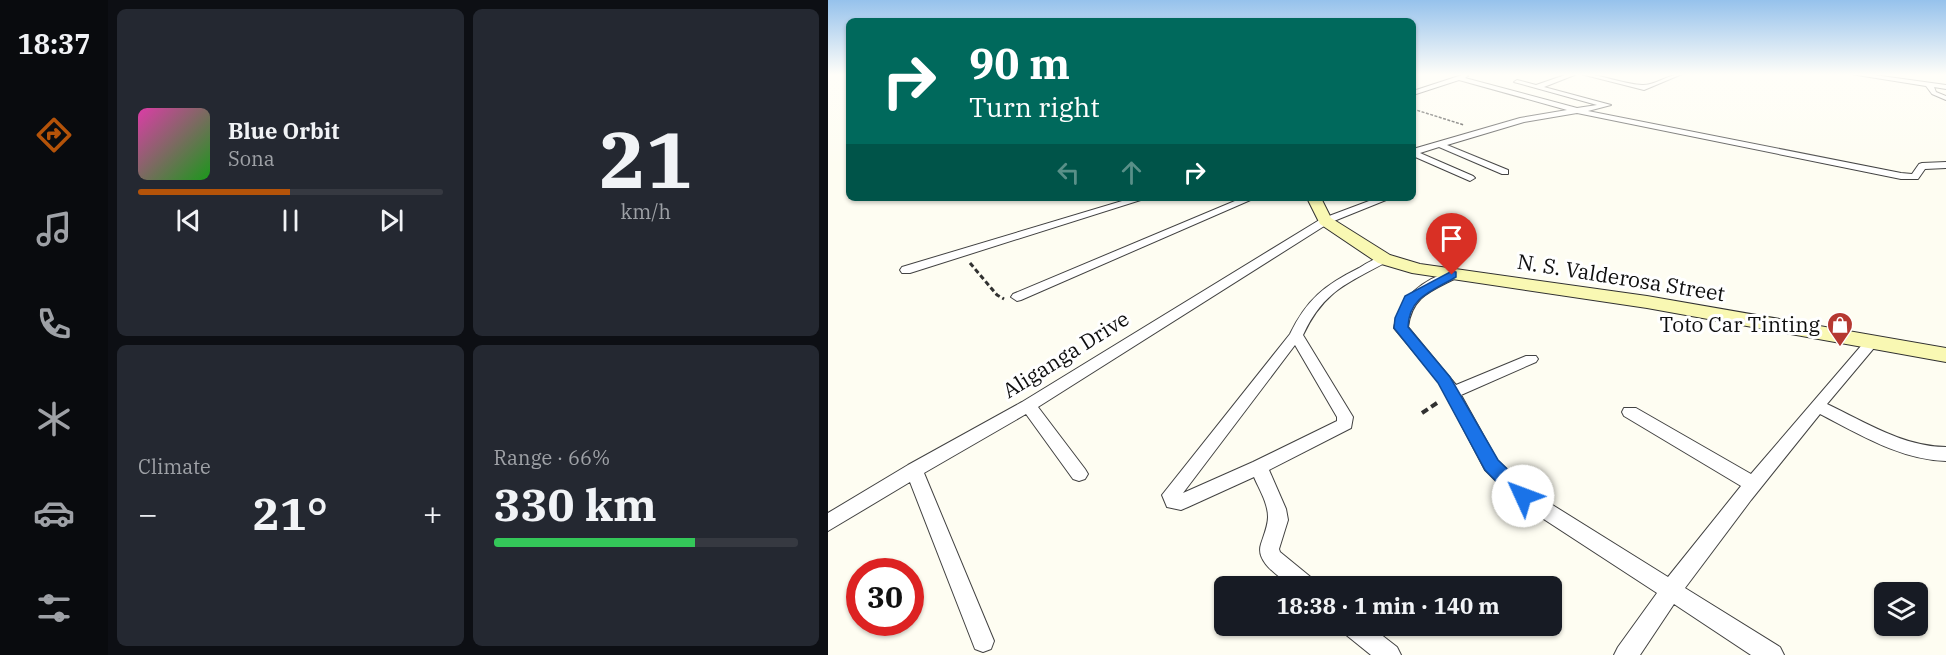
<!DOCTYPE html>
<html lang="en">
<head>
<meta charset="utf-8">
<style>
	:root { --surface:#171b24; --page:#242831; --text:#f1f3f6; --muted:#9ea1a6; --line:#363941; --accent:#b45309 }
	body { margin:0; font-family:"IBM Plex Serif",serif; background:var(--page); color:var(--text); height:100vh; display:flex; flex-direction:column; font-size:22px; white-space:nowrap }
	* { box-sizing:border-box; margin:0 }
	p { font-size:20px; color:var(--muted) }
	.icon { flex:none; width:33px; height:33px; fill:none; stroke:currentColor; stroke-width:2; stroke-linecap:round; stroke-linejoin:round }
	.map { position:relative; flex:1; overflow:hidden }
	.details { display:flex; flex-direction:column; gap:9px; padding:9px; background:#0d0f14; width:720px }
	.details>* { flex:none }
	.hud { position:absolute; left:18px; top:18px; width:570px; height:183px; border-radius:9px; box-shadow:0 2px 4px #0004; background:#00695c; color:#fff; overflow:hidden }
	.tools { position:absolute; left:1046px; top:582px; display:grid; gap:12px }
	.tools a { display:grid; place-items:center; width:54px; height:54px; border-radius:9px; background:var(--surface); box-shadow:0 2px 4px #0004; font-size:30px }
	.speed { position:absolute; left:18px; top:558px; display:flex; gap:12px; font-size:30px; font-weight:700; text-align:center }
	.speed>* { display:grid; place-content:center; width:78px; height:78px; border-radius:50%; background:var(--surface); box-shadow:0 2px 4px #0004; line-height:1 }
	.speed .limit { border:9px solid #d22; background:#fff; color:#111 }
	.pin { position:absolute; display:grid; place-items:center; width:51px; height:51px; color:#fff; margin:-62px -26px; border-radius:50% 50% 50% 0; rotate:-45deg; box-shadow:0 0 6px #0007 }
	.pin .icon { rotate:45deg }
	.me { position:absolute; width:66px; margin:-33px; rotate:313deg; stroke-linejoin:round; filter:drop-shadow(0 0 4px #0008) }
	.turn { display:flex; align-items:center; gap:21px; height:126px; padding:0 24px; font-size:27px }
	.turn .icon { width:78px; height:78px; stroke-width:2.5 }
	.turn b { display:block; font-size:42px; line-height:51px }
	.lanes { display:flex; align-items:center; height:57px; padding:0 24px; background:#0003; justify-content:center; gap:30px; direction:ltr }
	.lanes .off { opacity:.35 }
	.big { font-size:45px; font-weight:700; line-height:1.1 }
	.details .tile { flex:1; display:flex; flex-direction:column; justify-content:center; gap:9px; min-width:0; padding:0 21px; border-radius:9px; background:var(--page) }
	.details .dial { align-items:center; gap:0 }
	.dial b { font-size:78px; line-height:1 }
	.song { display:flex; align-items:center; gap:18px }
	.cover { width:72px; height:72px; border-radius:9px; background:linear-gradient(135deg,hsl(320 70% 55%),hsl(120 70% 35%)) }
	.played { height:6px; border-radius:3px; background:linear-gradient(90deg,var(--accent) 50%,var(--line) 50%) }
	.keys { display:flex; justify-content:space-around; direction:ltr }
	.heat { display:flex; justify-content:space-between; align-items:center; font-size:33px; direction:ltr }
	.charge { height:9px; border-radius:4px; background:linear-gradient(90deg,#34c759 66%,var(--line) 0) }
	.details .tiles { flex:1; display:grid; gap:9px; grid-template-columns:repeat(2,1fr) }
	.trip { position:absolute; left:386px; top:576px; width:348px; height:60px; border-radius:9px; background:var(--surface); box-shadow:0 2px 4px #0004; font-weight:700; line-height:60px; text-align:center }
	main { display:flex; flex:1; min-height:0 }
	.menu { display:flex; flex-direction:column; width:108px; justify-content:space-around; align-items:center; background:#090b0e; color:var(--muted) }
	.menu .icon { width:42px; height:42px }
	.menu .selected { color:var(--accent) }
	.menu b { font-size:27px; color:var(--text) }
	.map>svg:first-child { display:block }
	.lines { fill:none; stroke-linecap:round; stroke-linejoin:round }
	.street-casing { stroke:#424242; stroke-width:2 }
	.secondary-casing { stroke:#313131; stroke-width:2 }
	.path-far2 { stroke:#313131; stroke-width:1.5; stroke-dasharray:3 1.5; stroke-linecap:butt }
	.path-far1 { stroke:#313131; stroke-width:3; stroke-dasharray:5 3; stroke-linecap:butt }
	.path { stroke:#313131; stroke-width:4; stroke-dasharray:7 4; stroke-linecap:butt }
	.street { fill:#fff; fill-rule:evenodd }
	.secondary { fill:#f9f8b3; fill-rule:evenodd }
	.route { fill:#1a73e8; stroke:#114b97; stroke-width:1.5 }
	.labels { text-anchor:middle; stroke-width:6; stroke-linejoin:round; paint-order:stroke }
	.street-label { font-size:21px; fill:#0f0f0f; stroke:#fff }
	.poi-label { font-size:21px; fill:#0f0f0f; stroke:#fff; text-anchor:end }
</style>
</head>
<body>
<main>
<nav class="menu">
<b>18:37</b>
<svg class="icon selected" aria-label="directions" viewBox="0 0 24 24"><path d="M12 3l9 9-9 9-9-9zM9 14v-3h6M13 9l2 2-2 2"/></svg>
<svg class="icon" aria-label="music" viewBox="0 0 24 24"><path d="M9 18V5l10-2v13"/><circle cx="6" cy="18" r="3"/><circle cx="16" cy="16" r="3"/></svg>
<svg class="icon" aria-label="phone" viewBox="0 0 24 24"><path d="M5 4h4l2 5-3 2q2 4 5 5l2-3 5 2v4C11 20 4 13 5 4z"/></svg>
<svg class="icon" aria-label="climate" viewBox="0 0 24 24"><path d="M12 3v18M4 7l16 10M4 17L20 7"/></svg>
<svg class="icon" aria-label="car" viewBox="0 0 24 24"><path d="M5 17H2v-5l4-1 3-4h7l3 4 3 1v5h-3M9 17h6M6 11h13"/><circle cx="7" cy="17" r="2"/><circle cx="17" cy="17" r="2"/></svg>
<svg class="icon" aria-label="filters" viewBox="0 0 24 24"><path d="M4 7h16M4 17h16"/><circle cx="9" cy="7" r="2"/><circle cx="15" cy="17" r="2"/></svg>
</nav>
<section class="details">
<div class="tiles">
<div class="tile">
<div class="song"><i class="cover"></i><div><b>Blue Orbit</b><p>Sona</p></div></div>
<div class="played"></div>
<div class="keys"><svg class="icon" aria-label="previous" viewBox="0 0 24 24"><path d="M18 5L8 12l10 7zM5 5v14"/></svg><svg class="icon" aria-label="pause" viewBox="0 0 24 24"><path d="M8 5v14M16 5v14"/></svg><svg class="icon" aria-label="next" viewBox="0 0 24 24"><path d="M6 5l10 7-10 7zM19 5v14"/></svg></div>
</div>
<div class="tile dial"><b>21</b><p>km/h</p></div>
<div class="tile"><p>Climate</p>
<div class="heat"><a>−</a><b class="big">21°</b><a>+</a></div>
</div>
<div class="tile"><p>Range · 66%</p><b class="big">330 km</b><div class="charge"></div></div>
</div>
</section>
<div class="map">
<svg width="1118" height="655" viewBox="0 0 1118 655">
	<rect width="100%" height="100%" fill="#fefdf2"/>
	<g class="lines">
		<defs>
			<path id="street" d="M637,74L640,76L637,78L749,108L769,105L686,82L689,80L708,85L740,74H749L716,87L783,105L760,111L1073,173L1084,174L1091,164L1094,163L1118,162V168L1097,169L1090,179H1073L749,113L696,122L619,145L680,170V174H674L611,147L592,153L645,176L647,178L642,181L585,156V149L692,118L739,110L631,80L585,95V91Z
				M753,74C774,74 793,84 814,85C827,86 840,74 854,74L816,90Z
				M1023,74H1039L1118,85V89L1106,87L1108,92L1118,96V100L1104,94L1098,86Z
				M304,198H319L82,273H74L72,270L74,267Z
				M414,198H427L193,300L189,301L183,297L185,294Z
				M549,198H563L501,223L210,407L257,469L260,474L257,479L251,481L245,479L198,414L96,473L166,641L163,649L155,652L147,649L82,482L0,531V513L80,465L194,402L493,219Z
				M556,256L560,257V261C519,284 496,290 475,335L525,417L523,428L441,470L458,509L460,520L451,549L452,552L485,579L489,586H463C451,576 427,562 433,544C436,535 440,525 440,517C440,503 431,489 426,477L360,507L353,510L339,507L334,495L462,334C479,299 497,285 531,268C539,263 547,258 556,256ZM467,345L509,417V421L425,462L355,493Z
				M624,271L628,272L630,275L628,278C603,291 584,296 580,327L628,385L698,356H708L710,359L708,362L633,395L669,460L702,491L840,577L913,486L796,416L794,412L796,408H808L923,474L1039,339L1044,338L1051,342L999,404C1037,422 1076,447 1118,447V461C1073,460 1031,434 992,414L923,500L857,588L952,647L956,655H923L846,604L812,655H786L790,647L829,593L688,501L657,470L611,382L566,328C571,298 595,279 624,271Z
				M514,626H542L569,647L573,655H543L517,634Z"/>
			<path id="secondary" d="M479,198H493L503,218L562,255L592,264L819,296L1118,348V362L819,308L584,273L550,263L492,224Z"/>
		</defs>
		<use href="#street" class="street-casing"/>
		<use href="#secondary" class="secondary-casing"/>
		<path class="path-far2" d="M585,109L636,125"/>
		<path class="path-far1" d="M142,263L169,295L176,299"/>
		<path class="path" d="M594,413L612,401"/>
		<use href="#street" class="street"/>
		<use href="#secondary" class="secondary"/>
	</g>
	<linearGradient id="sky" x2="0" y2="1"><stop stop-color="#96c2ec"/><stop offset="0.45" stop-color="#fffef9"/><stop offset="1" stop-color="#fffef9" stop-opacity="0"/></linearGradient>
	<rect width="1118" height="166" fill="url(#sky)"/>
	<path class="route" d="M624,271L628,272V277C604,291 581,297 580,327L622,377L670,460L702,491L704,496L702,501L695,504L688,501L657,470L610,383L566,328L567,318L577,296Z"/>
	<defs>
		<symbol id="shop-pin" viewBox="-11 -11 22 30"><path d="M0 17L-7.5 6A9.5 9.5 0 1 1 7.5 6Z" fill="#b53831" stroke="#fff"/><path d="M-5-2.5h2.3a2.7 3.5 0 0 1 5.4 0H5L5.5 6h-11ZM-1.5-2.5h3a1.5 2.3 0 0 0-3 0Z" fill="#fff"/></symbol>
	</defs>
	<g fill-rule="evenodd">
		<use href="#shop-pin" x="997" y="310" width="30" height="40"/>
	</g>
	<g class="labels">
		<g class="street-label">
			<text transform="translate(793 278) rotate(9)" y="7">N. S. Valderosa Street</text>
			<text transform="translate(238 355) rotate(-32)" y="7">Aliganga Drive</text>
		</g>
		<g class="poi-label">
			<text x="992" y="332">Toto Car Tinting</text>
		</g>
	</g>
</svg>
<div class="tools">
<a><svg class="icon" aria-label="layers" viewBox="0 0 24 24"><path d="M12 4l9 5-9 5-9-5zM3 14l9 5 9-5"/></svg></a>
</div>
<div class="speed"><div class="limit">30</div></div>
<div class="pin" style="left:624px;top:275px;background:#d93025"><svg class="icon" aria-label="arrive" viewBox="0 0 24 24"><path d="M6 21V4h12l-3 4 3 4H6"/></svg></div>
<svg class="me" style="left:695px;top:496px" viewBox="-20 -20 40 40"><circle r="19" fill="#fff"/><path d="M0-13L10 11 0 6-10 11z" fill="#1a73e8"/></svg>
<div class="trip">18:38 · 1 min · 140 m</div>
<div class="hud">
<div class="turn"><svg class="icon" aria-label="right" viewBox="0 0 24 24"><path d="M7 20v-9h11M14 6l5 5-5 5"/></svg><div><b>90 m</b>Turn right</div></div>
<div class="lanes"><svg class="icon off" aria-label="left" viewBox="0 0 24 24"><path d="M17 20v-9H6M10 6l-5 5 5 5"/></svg><svg class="icon off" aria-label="ahead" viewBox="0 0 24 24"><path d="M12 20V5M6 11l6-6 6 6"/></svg><svg class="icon" aria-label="right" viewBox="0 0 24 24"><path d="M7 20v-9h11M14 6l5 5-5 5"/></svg></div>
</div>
</div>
</main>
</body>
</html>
